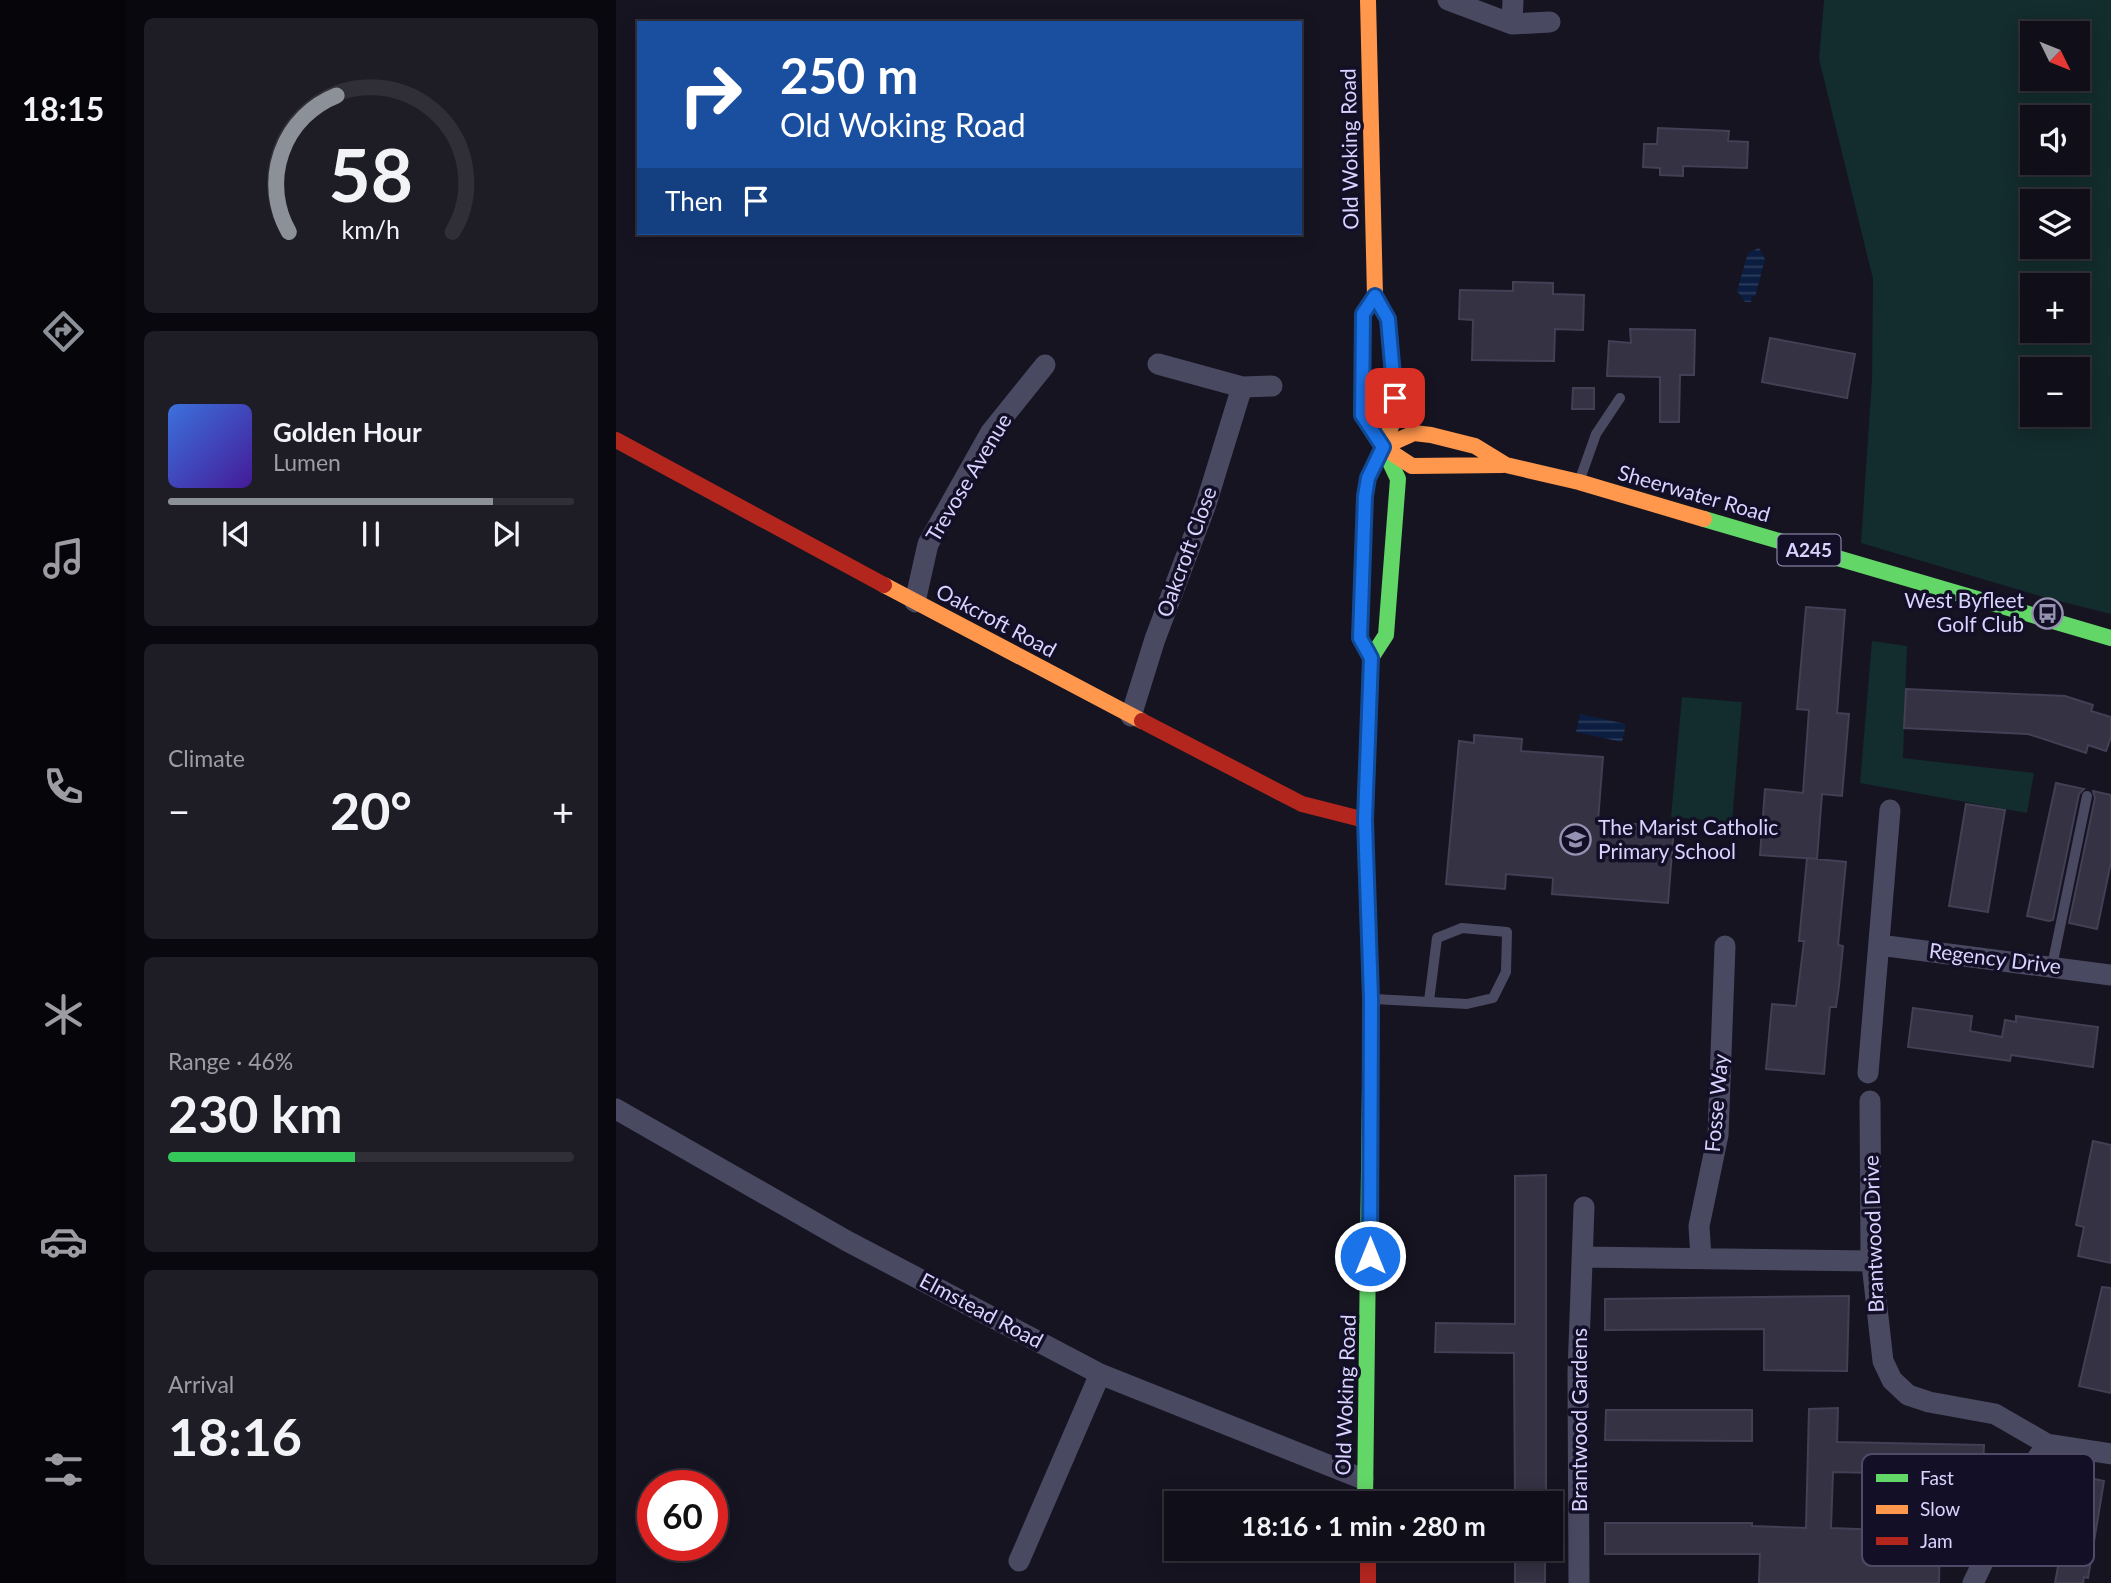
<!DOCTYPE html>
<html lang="en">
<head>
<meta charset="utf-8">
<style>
	:root { --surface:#100f19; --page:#1e1d26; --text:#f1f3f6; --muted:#9c9ca2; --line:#302f38; --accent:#8c9099 }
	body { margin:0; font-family:Lato,sans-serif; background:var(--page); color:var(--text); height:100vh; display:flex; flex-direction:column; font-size:26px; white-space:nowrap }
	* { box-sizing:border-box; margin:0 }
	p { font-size:23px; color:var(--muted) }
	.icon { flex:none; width:38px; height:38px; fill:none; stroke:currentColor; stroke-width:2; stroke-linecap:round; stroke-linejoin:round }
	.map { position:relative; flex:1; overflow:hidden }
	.sheet { display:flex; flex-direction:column; gap:18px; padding:18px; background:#09080e; width:490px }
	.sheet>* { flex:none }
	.hud { position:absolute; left:21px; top:21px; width:665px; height:214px; border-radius:0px; box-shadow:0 4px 18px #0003,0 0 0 2px var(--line); background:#1a4fa0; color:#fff; overflow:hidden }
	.needle { width:46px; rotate:133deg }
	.fabs { position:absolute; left:1404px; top:21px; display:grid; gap:14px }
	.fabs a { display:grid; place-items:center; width:70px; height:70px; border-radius:0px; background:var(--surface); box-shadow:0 4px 18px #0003,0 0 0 2px var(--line); font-size:35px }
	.speed { position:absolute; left:21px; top:1470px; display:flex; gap:14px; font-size:35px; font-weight:700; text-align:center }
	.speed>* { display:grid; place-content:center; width:91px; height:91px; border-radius:50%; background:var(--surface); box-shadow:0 4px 18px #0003,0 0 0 2px var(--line); line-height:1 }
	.speed .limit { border:10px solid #d22; background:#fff; color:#111 }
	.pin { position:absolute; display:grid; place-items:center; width:60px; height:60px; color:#fff; margin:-30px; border-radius:14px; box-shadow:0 4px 10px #0006 }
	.me { position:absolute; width:77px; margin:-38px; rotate:0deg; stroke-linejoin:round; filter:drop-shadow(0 0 5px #0008) }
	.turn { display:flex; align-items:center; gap:24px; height:147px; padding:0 28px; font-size:32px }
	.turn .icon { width:91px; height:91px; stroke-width:2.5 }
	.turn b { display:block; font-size:49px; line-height:60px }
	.then { display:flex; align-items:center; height:66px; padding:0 28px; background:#0003; gap:14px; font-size:26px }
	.big { font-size:52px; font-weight:700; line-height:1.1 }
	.sheet .widget { flex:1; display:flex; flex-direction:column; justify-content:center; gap:10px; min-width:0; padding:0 24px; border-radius:10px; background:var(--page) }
	.sheet .dial { align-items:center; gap:0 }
	.dial svg { height:182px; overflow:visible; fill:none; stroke:var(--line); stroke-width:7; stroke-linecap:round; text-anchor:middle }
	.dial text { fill:var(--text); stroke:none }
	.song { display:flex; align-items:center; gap:21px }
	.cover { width:84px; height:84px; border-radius:10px; background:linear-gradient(135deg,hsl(220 70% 55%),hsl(260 70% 35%)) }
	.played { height:7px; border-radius:4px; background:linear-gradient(90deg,var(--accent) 80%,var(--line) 80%) }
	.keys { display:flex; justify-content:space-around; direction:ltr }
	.heat { display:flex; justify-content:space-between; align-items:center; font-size:38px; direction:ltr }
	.charge { height:10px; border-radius:5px; background:linear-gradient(90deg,#34c759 46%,var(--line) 0) }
	.trip { position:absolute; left:548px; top:1491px; width:399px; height:70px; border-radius:0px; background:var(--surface); box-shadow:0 4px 18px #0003,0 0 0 2px var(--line); font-weight:700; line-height:70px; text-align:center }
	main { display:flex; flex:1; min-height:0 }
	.dock { display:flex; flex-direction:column; width:126px; justify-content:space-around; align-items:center; background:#06060a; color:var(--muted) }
	.dock .icon { width:49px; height:49px }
	.dock .on { color:var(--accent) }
	.dock b { font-size:32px; color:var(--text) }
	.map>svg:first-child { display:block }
	.grass { fill:#132c2d; fill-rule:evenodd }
	.water { fill:url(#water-rules) }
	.building { fill:#343243; stroke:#433f54; stroke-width:2; fill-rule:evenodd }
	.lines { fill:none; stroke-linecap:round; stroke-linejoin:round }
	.lane { stroke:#4a4962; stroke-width:10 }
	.street { stroke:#4a4962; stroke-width:21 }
	.fast { stroke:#63d668; stroke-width:16 }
	.slow { stroke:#ff974d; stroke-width:16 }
	.jam { stroke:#b3261e; stroke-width:16 }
	.route-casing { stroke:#114b97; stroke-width:18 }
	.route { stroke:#1a73e8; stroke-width:12 }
	.labels { text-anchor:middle; stroke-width:7; stroke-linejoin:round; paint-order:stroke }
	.shield { fill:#130f26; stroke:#9e99be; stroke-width:2 }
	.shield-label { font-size:19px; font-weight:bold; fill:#d9d4ff }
	.street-label { font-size:21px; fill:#d9d4ff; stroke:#130f26 }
	.poi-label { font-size:21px; fill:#d9d4ff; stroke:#130f26; text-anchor:end }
	.key { fill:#130f26; stroke:#4e4a67; stroke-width:2 }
	.key-label { font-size:19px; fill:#d9d4ff }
</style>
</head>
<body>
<main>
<nav class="dock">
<b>18:15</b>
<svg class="icon on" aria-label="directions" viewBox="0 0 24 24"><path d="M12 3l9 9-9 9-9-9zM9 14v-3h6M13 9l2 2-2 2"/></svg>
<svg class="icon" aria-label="music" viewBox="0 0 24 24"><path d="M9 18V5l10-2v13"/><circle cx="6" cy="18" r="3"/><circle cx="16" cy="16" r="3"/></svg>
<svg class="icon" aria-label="phone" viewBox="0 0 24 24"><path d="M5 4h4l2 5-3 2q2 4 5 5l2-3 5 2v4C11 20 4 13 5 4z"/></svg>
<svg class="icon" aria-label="climate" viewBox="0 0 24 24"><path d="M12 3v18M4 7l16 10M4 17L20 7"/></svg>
<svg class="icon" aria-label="car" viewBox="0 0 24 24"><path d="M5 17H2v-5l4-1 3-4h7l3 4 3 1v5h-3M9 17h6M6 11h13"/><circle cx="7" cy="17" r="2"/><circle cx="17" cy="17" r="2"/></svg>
<svg class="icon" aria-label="filters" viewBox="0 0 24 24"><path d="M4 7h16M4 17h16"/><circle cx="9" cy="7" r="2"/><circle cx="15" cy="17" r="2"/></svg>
</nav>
<section class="sheet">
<div class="widget dial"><svg viewBox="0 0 100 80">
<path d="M14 69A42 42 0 1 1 86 69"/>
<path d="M14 69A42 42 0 0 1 35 9" stroke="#8c9099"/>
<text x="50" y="56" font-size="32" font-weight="700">58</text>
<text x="50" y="72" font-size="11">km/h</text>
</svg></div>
<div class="widget">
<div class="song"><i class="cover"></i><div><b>Golden Hour</b><p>Lumen</p></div></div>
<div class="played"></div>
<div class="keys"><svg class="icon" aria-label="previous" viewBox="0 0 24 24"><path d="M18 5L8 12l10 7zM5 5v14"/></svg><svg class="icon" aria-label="pause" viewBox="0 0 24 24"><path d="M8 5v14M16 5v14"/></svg><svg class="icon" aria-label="next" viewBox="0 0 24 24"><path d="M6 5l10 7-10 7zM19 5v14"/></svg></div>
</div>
<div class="widget"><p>Climate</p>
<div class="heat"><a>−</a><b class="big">20°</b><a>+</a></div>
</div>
<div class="widget"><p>Range · 46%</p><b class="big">230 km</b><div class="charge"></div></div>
<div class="widget"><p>Arrival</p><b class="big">18:16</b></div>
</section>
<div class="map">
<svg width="1495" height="1583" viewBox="0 0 1495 1583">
	<defs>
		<pattern id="water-rules" width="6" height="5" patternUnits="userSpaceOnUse" patternTransform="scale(1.75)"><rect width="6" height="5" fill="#0b1e41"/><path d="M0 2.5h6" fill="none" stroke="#2e3e5e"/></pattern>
	</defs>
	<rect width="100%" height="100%" fill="#161421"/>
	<path class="grass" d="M1208,0H1495V614L1427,597L1245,543L1256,379L1257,279L1203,59ZM1416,33H1461V79H1416ZM1416,117H1461V163H1416ZM1416,201H1461V247H1416ZM1416,285H1461V331H1416ZM1416,369H1461V415H1416Z
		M1256,641L1291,646L1287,758L1418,773L1411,813L1244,783Z
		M1066,697L1126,702L1116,822L1055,817Z"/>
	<path class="water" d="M1143,248L1149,259L1139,297L1136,296L1135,302H1129L1121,291L1132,253Z
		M964,714L1010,724L1006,742L960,732Z"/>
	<path class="building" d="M1042,128L1113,131L1112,141L1132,142L1131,168L1067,166V176L1044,175V168L1027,167L1028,144H1041Z
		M897,282L937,283V294L968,295L967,330L939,329L938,361L856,360L857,320L843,319L844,290L897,291Z
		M1014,329L1079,330L1078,375H1064L1063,422H1044V377L991,376L993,341L1015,343Z
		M1154,338L1239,354L1231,398L1146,382Z
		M957,388H978V409H956Z
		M1190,607L1229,610L1221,713L1233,714L1226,796L1206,794L1201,859L1144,855L1149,789L1187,793L1193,710L1181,709Z
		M1290,689L1449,696L1477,705L1475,711L1495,717V737L1490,751L1472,745L1470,753L1412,734L1288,728Z
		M858,735L906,739L905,751L987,757L982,821L1058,827L1052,903L936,894L937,878L890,874L889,889L830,884L843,741L858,743Z
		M1440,783L1468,789L1463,794L1437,920L1433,921L1411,916Z
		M1477,791L1495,795V862L1481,929L1453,923L1479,798Z
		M1350,804L1389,810L1372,912L1333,906Z
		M1191,858L1230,862L1222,945L1227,946L1223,986L1220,1007H1214L1208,1074L1150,1069L1156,1004L1180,1006L1188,941H1183Z
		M1297,1008L1356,1016L1354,1031L1386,1037L1389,1020L1400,1022V1016L1482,1027L1477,1067L1395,1055L1394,1061L1292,1047Z
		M1477,1141L1495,1145V1263L1462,1256L1468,1227L1460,1225Z
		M930,1175V1499L899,1500L898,1353L819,1352L820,1323L899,1324V1176Z
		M1486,1287L1495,1288V1393L1463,1386Z
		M1233,1296L1231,1371L1148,1370V1329L989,1330V1299Z
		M1222,1408L1221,1442L1368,1445L1364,1531L1324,1530L1323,1583H1143L1144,1554H989V1523H1136V1526L1190,1528L1193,1409ZM1217,1472L1304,1474L1303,1514H1292L1291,1531L1215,1528Z
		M990,1410H1136V1441L989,1440Z
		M1459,1475L1488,1481L1472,1578L1468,1577L1467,1583H1439Z
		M899,1549H929V1583H899Z"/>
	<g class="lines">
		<path class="lane" d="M964,479L980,434L1004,398
			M1436,966L1471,796
			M758,999L851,1004L877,998L890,972L891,932L846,928L821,938L813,1001"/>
		<path class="street" d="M832,0L896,24L934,22
			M896,24L897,0
			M542,364L626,387L656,386
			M299,602L312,544L375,432L429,365
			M515,716L539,639L590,504L626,387
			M1263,945L1495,975
			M1252,1073L1274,810
			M1254,1101L1255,1255L1267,1361L1276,1380L1292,1395L1313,1402L1379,1414L1431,1444L1495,1454
			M0,1109L231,1241L484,1374L747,1479
			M966,1257L1255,1261
			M1085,1258L1083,1226L1102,1135L1109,946
			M403,1561L484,1374
			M963,1583L962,1373L968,1207
			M1357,1583L1406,1481L1431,1444"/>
		<path class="fast" d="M1088,519L1495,638
			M755,658L770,635L782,479L767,447
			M749,1503L754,1087"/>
		<path class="slow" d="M752,0L759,296L772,319L780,414L767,447
			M759,296L747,314L746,415L767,447
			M767,447L798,433L815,435L859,446L890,465L963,482L1088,519
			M767,447L796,466L887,465
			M268,585L526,721
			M749,811L755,999L754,1087"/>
		<path class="jam" d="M0,440L268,585
			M526,721L686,804L749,820
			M749,811L755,658L744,638L749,496L752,478L767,447
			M752,1549V1583"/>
	</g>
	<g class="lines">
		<defs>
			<path id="route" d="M754,1256L755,999L749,820L755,658L744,638L749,496L752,478L767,447L746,415L747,314L759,296L772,319L779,398"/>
		</defs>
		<use href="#route" class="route-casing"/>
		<use href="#route" class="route"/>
	</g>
	<defs>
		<symbol id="bus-ring" viewBox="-11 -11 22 22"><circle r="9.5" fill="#130f26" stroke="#9591b1" stroke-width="1.5"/><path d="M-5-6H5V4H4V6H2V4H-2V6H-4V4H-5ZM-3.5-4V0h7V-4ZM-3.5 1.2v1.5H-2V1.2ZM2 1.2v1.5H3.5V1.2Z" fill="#9591b1"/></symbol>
		<symbol id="school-ring" viewBox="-11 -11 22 22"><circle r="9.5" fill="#130f26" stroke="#9591b1" stroke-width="1.5"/><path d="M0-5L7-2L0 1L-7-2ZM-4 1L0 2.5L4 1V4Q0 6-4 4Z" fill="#9591b1"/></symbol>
	</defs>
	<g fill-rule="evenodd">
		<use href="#bus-ring" x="1414" y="596" width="35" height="35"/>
		<use href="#school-ring" x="942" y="822" width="35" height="35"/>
	</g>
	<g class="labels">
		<rect class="shield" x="1161.5" y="534.5" width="63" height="31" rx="5"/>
		<g class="shield-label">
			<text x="1193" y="557">A245</text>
		</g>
		<g class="street-label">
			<text transform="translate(734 149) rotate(-91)" y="7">Old Woking Road</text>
			<text transform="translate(353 478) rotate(-59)" y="7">Trevose Avenue</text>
			<text transform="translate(1078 494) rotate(16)" y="7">Sheerwater Road</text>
			<text transform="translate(571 552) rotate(-70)" y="7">Oakcroft Close</text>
			<text transform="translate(380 621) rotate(28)" y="7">Oakcroft Road</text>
			<text transform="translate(1379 959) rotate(7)" y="7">Regency Drive</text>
			<text transform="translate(1101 1103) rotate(-85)" y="7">Fosse Way</text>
			<text transform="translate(1258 1234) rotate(-92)" y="7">Brantwood Drive</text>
			<text transform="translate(365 1311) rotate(28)" y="7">Elmstead Road</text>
			<text transform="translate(730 1395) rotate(-88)" y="7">Old Woking Road</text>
			<text transform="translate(964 1420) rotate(-90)" y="7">Brantwood Gardens</text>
		</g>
		<g class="poi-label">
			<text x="1408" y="608">West Byfleet<tspan x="1408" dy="24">Golf Club</tspan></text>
			<text x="982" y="835" text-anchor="start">The Marist Catholic<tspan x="982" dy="24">Primary School</tspan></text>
		</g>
	</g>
	<rect x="1246" y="1454" width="232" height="112" rx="10" class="key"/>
	<rect x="1260" y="1474" width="32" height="8" fill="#63d668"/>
	<rect x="1260" y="1505" width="32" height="9" fill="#ff974d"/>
	<rect x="1260" y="1537" width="32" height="8" fill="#b3261e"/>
	<g class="key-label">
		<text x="1304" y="1485">Fast</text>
		<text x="1304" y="1516">Slow</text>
		<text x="1304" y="1548">Jam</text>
	</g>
</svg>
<div class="fabs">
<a><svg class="needle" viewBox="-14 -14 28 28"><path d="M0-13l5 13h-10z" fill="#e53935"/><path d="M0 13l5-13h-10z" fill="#9c9ca2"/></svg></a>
<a><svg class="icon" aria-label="sound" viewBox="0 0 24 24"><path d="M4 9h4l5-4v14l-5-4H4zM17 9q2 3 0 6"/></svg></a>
<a><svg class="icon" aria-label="layers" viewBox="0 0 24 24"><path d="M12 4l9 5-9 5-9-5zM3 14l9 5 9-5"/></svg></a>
<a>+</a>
<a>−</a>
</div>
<div class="speed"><div class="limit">60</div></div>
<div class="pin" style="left:779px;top:398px;background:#d93025"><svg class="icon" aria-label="arrive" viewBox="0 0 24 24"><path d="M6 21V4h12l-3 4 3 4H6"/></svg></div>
<svg class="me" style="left:754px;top:1256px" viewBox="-20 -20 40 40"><circle r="17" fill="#1a73e8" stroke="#fff" stroke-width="3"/><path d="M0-11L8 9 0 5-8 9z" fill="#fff"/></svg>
<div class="trip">18:16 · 1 min · 280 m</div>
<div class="hud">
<div class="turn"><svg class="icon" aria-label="right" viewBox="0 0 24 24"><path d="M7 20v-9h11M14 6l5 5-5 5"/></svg><div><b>250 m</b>Old Woking Road</div></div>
<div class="then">Then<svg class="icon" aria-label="arrive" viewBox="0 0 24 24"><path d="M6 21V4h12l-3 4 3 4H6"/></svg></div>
</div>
</div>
</main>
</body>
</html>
